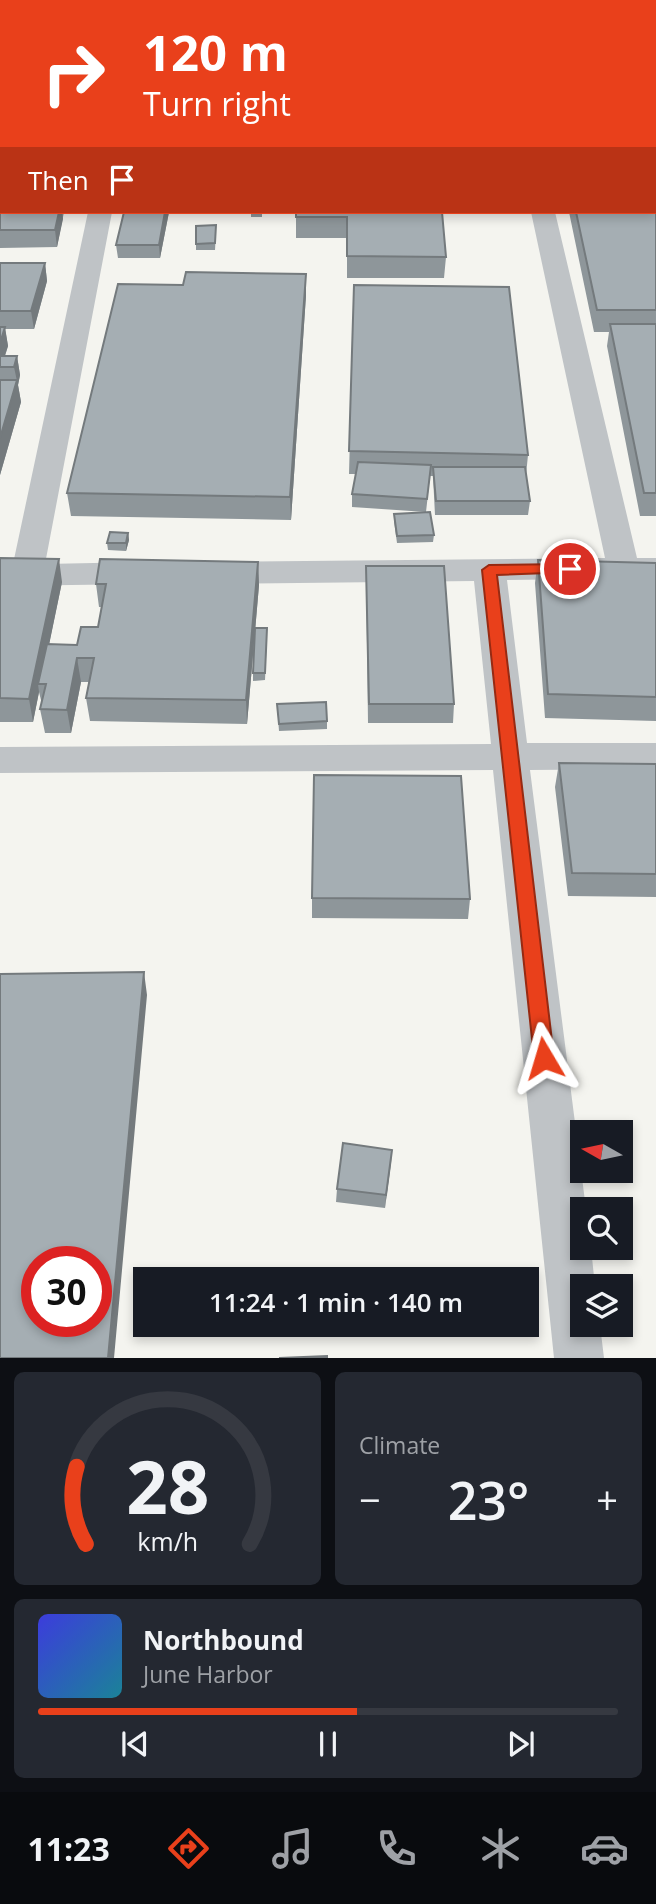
<!DOCTYPE html>
<html lang="en">
<head>
<meta charset="utf-8">
<style>
	:root { --surface:#171b24; --page:#242831; --text:#f1f3f6; --muted:#9ea1a6; --line:#363941; --accent:#e9401b }
	body { margin:0; font-family:"Open Sans",sans-serif; background:var(--page); color:var(--text); height:100vh; display:flex; flex-direction:column; font-size:26px; white-space:nowrap }
	* { box-sizing:border-box; margin:0 }
	p { font-size:23px; color:var(--muted) }
	.icon { flex:none; width:38px; height:38px; fill:none; stroke:currentColor; stroke-width:2; stroke-linecap:round; stroke-linejoin:round }
	.map { position:relative; height:1358px; overflow:hidden }
	.details { display:flex; flex-direction:column; gap:14px; padding:14px; background:#0d0f14; flex:1 }
	.details>* { flex:none }
	.guide { position:absolute; left:0px; top:0px; width:656px; height:214px; box-shadow:0 4px 10px #0003; background:#e9401b; color:#fff; overflow:hidden }
	.needle { width:46px; rotate:279deg }
	.tools { position:absolute; left:570px; top:1120px; display:grid; gap:14px }
	.tools a { display:grid; place-items:center; width:63px; height:63px; border-radius:0px; background:var(--surface); box-shadow:0 4px 10px #0003; font-size:35px }
	.speed { position:absolute; left:21px; top:1246px; display:flex; gap:14px; font-size:35px; font-weight:700; text-align:center }
	.speed>* { display:grid; place-content:center; width:91px; height:91px; border-radius:50%; background:var(--surface); box-shadow:0 4px 10px #0003; line-height:1 }
	.speed .limit { border:10px solid #d22; background:#fff; color:#111 }
	.pin { position:absolute; display:grid; place-items:center; width:60px; height:60px; color:#fff; margin:-30px; border:4px solid #fff; border-radius:50%; box-shadow:0 2px 7px #0007 }
	.me { position:absolute; width:77px; margin:-38px; rotate:353deg; stroke-linejoin:round; filter:drop-shadow(0 0 5px #0008) }
	.turn { display:flex; align-items:center; gap:24px; height:147px; padding:0 28px; font-size:32px }
	.turn .icon { width:91px; height:91px; stroke-width:2.5 }
	.turn b { display:block; font-size:49px; line-height:60px }
	.then { display:flex; align-items:center; height:66px; padding:0 28px; background:#0003; gap:14px; font-size:26px }
	.big { font-size:52px; font-weight:600; line-height:1.1 }
	.details .card { flex:1; display:flex; flex-direction:column; justify-content:center; gap:10px; min-width:0; padding:0 24px; border-radius:10px; background:var(--page) }
	.details .dial { align-items:center; gap:0 }
	.dial svg { height:182px; overflow:visible; fill:none; stroke:var(--line); stroke-width:7; stroke-linecap:round; text-anchor:middle }
	.dial text { fill:var(--text); stroke:none }
	.song { display:flex; align-items:center; gap:21px }
	.cover { width:84px; height:84px; border-radius:10px; background:linear-gradient(135deg,hsl(240 70% 55%),hsl(190 70% 35%)) }
	.played { height:7px; border-radius:4px; background:linear-gradient(90deg,var(--accent) 55%,var(--line) 55%) }
	.keys { display:flex; justify-content:space-around; direction:ltr }
	.heat { display:flex; justify-content:space-between; align-items:center; font-size:38px; direction:ltr }
	.details .tiles { flex:1; display:grid; gap:14px; grid-template-columns:1fr 1fr }
	.card:last-child { grid-column:span 2 }
	.trip { position:absolute; left:133px; top:1267px; width:406px; height:70px; border-radius:0px; background:var(--surface); box-shadow:0 4px 10px #0003; font-weight:600; line-height:70px; text-align:center }
	.dock { display:flex; height:112px; justify-content:space-around; align-items:center; background:#090b0e; color:var(--muted) }
	.dock .icon { width:49px; height:49px }
	.dock .selected { color:var(--accent) }
	.dock b { font-size:32px; color:var(--text) }
	.map>svg:first-child { display:block }
	.lines { fill:none; stroke-linecap:round; stroke-linejoin:round }
	.minor { fill:#bfc3c6; fill-rule:evenodd }
	.wall { fill:#8e969a }
	.shaded-wall { fill:#747a7d }
	.building { fill:#a5aeb3; stroke:#747a7d; stroke-width:2; fill-rule:evenodd }
	.route { fill:#e9401b; stroke:#972a12; stroke-width:2 }
</style>
</head>
<body>
<div class="map">
<svg width="656" height="1358" viewBox="0 0 656 1358">
	<rect width="100%" height="100%" fill="#f4f4ef"/>
	<g class="lines">
		<path class="minor" d="M97,0H119L96,2Z
			M423,0H443V2H423Z
			M599,0H619L620,2H600Z
			M0,25H2V37H0Z
			M0,88H2V100H0Z
			M654,89H656V101H654Z
			M88,212H112L45,564L143,562L155,566L159,573L155,580L143,584L0,586V564H13Z
			M531,212H555L637,558H656V578L507,580L527,743H656V769L530,770L586,1209H583V1248H591L595,1286H583V1325H600L604,1358H554L493,770L0,773V747L491,744L474,581L210,584L198,580L194,573L198,566L210,562L605,558Z"/>
	</g>
	<path class="wall" d="M627,0H656V63H654V2H627Z
		M0,107H2V157H0Z
		M656,118V516H640L607,346L609,332H594L569,212H654Z
		M0,162H2V212H64L57,247L0,248Z
		M124,212H169L160,258H118L116,245Z
		M251,212H262V217H251Z
		M296,212H442L446,257L444,278H347V238H296Z
		M216,232L215,250H196V244Z
		M0,263H45L47,281L34,329H5L8,346L5,356H17L20,375L18,385L21,402L0,475Z
		M306,274V295L291,520L71,516L67,493L183,285Z
		M354,285L528,455L526,475L530,501L528,515H435L433,476H430L426,512L352,507V494L356,474H349Z
		M394,514L434,535L433,542L397,543L394,521Z
		M128,533L129,540L126,551L108,550L107,543Z
		M0,558L62,582L49,644L77,645L98,627L102,607H99L96,584L258,562L259,585L247,724L90,721L86,698L89,682H81L71,733H45L40,709L42,704L39,692L33,722H0Z
		M538,560L656,563V721L545,718L535,583Z
		M366,566L454,704L453,723H368Z
		M267,636L265,680L253,681V673Z
		M277,704L327,721V729L279,731Z
		M559,763L656,764V897L568,896L555,787Z
		M312,898L470,899L468,919L312,918Z
		M392,1150L385,1208L336,1202L337,1189Z"/>
	<path class="shaded-wall" d="M59,212H62L63,219L57,247L55,230Z
		M165,212H169L160,258L159,245Z
		M45,263L47,281L34,329L31,311Z
		M306,274V295L291,520L290,497Z
		M5,327L8,346L1,367H0V343Z
		M17,356L20,375L18,385L21,402L0,475V438L17,381L14,367Z
		M128,533L129,540L126,551V543Z
		M59,559L62,582L41,684H38L39,692L33,722L29,699Z
		M258,562L259,585L247,724L246,700Z
		M77,658L81,682L71,733L67,710Z
		M144,972L147,995L114,1358H108Z
		M392,1150L391,1163L385,1208L386,1195Z"/>
	<path class="building" d="M630,0H656V47H654V2H630Z
		M0,107H2V137H0Z
		M654,113L656,118V310H597L576,212H654Z
		M0,162H2V196H0Z
		M0,202H2V212H59L55,230H0Z
		M124,212H165L159,245H116Z
		M296,212H442L446,257L347,256V217H296Z
		M216,225L215,243L196,244V226Z
		M0,263H45L31,311H0Z
		M186,272L306,274L290,497L67,493L118,284L183,285Z
		M354,285L509,287L528,455L349,451Z
		M610,324H656V493H644Z
		M0,327H5L0,343Z
		M0,356H17L14,367H0Z
		M0,380H17L0,438Z
		M358,462L431,465L427,499L352,494Z
		M433,467H525L530,501H436Z
		M430,512L434,535L397,536L394,514Z
		M110,532L128,533L126,543H107Z
		M0,558L59,559L29,699L0,698Z
		M100,559L258,562L246,700L86,698L94,658H77L67,710L40,709L46,684H38L47,644L77,645L81,627H98L106,584H96Z
		M538,560L656,563V697L548,694Z
		M366,566H444L454,704H369Z
		M255,628H267L265,673H253Z
		M326,702L327,721L279,724L277,704Z
		M559,763L656,764V874L572,873Z
		M314,775L461,776L470,899L312,898Z
		M144,972L108,1358H0V974ZM37,1262H96V1321H37Z
		M343,1143L392,1150L386,1195L337,1189Z
		M327,1356V1358H279Z"/>
	<path class="route" d="M570,564L575,566L577,569L575,572L497,575L554,1058L551,1064L544,1066L537,1064L534,1058L482,570L489,565Z"/>
</svg>
<div class="tools">
<a><svg class="needle" viewBox="-14 -14 28 28"><path d="M0-13l5 13h-10z" fill="#e53935"/><path d="M0 13l5-13h-10z" fill="#9ea1a6"/></svg></a>
<a><svg class="icon" aria-label="search" viewBox="0 0 24 24"><circle cx="10" cy="10" r="6"/><path d="M15 15l6 6"/></svg></a>
<a><svg class="icon" aria-label="layers" viewBox="0 0 24 24"><path d="M12 4l9 5-9 5-9-5zM3 14l9 5 9-5"/></svg></a>
</div>
<div class="speed"><div class="limit">30</div></div>
<div class="pin" style="left:570px;top:569px;background:#d93025"><svg class="icon" aria-label="arrive" viewBox="0 0 24 24"><path d="M6 21V4h12l-3 4 3 4H6"/></svg></div>
<svg class="me" style="left:544px;top:1058px" viewBox="-20 -20 40 40"><path d="M0-17L14 15 0 8-14 15z" fill="#e9401b" stroke="#fff" stroke-width="4"/></svg>
<div class="trip">11:24 · 1 min · 140 m</div>
<div class="guide">
<div class="turn"><svg class="icon" aria-label="right" viewBox="0 0 24 24"><path d="M7 20v-9h11M14 6l5 5-5 5"/></svg><div><b>120 m</b>Turn right</div></div>
<div class="then">Then<svg class="icon" aria-label="arrive" viewBox="0 0 24 24"><path d="M6 21V4h12l-3 4 3 4H6"/></svg></div>
</div>
</div>
<section class="details">
<div class="tiles">
<div class="card dial"><svg viewBox="0 0 100 80">
<path d="M14 69A42 42 0 1 1 86 69"/>
<path d="M14 69A42 42 0 0 1 10 35" stroke="#e9401b"/>
<text x="50" y="56" font-size="32" font-weight="700">28</text>
<text x="50" y="72" font-size="11">km/h</text>
</svg></div>
<div class="card"><p>Climate</p>
<div class="heat"><a>−</a><b class="big">23°</b><a>+</a></div>
</div>
<div class="card">
<div class="song"><i class="cover"></i><div><b>Northbound</b><p>June Harbor</p></div></div>
<div class="played"></div>
<div class="keys"><svg class="icon" aria-label="previous" viewBox="0 0 24 24"><path d="M18 5L8 12l10 7zM5 5v14"/></svg><svg class="icon" aria-label="pause" viewBox="0 0 24 24"><path d="M8 5v14M16 5v14"/></svg><svg class="icon" aria-label="next" viewBox="0 0 24 24"><path d="M6 5l10 7-10 7zM19 5v14"/></svg></div>
</div>
</div>
</section>
<nav class="dock">
<b>11:23</b>
<svg class="icon selected" aria-label="directions" viewBox="0 0 24 24"><path d="M12 3l9 9-9 9-9-9zM9 14v-3h6M13 9l2 2-2 2"/></svg>
<svg class="icon" aria-label="music" viewBox="0 0 24 24"><path d="M9 18V5l10-2v13"/><circle cx="6" cy="18" r="3"/><circle cx="16" cy="16" r="3"/></svg>
<svg class="icon" aria-label="phone" viewBox="0 0 24 24"><path d="M5 4h4l2 5-3 2q2 4 5 5l2-3 5 2v4C11 20 4 13 5 4z"/></svg>
<svg class="icon" aria-label="climate" viewBox="0 0 24 24"><path d="M12 3v18M4 7l16 10M4 17L20 7"/></svg>
<svg class="icon" aria-label="car" viewBox="0 0 24 24"><path d="M5 17H2v-5l4-1 3-4h7l3 4 3 1v5h-3M9 17h6M6 11h13"/><circle cx="7" cy="17" r="2"/><circle cx="17" cy="17" r="2"/></svg>
</nav>
</body>
</html>
